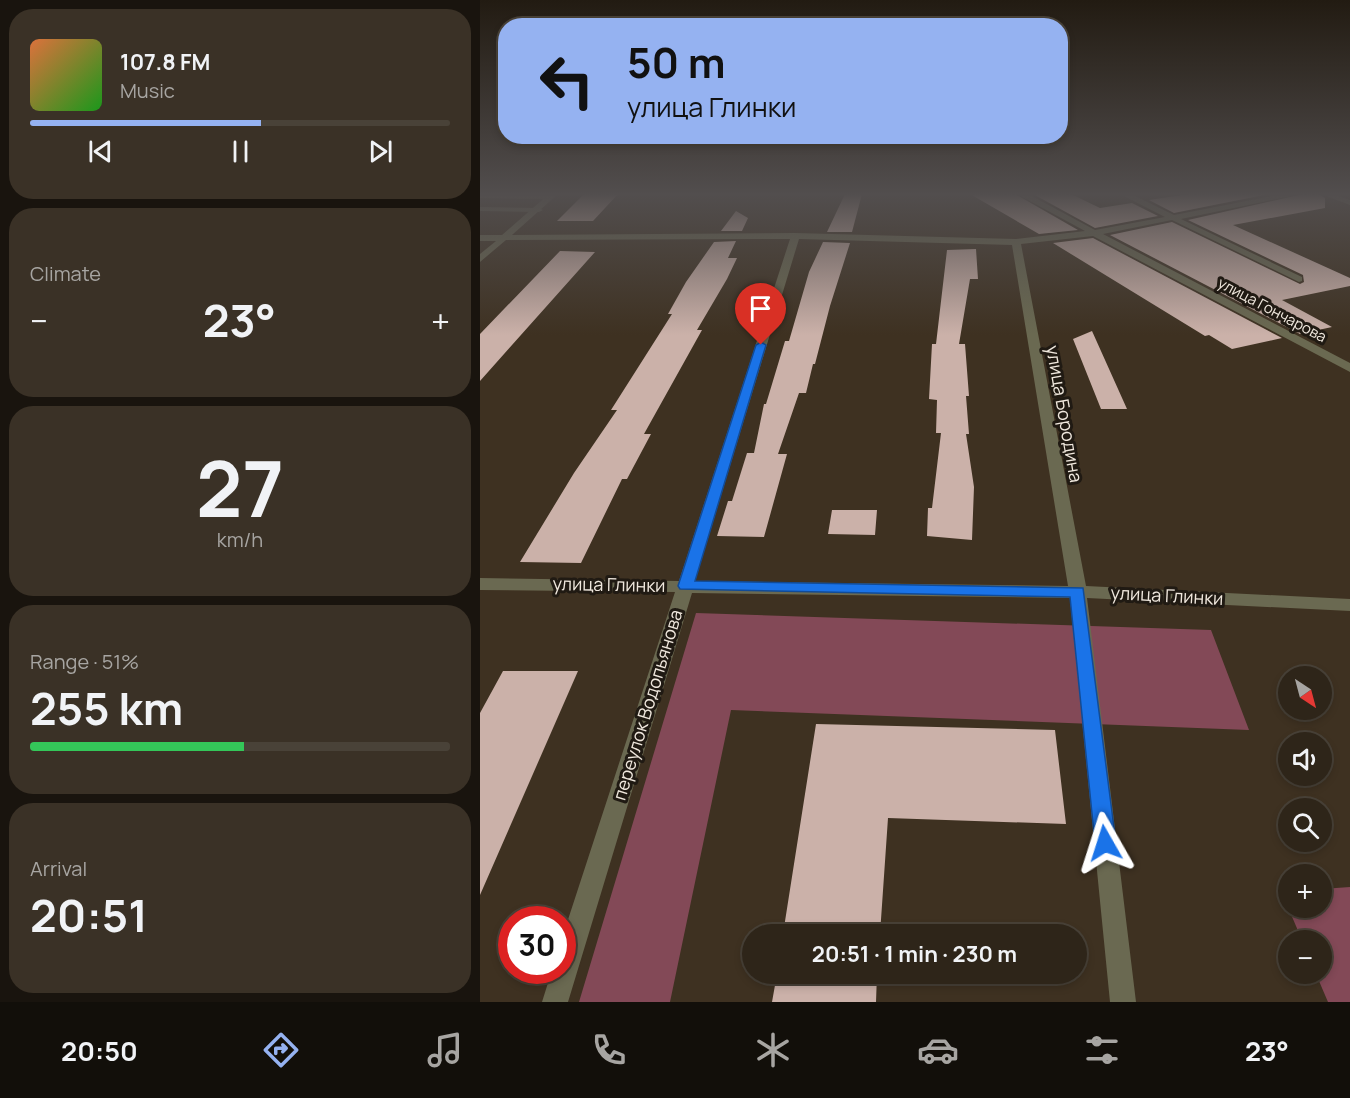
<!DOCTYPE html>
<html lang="en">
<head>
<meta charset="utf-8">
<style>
	:root { --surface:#2e2519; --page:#3a3126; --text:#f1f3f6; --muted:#a7a5a2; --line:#494238; --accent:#95b2f1 }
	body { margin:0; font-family:Manrope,sans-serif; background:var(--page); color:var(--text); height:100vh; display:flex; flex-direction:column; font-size:22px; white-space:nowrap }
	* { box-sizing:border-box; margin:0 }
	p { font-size:20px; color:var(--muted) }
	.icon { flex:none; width:33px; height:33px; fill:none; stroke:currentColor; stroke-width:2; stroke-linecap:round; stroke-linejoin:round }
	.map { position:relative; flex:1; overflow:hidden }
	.side { display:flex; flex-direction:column; gap:9px; padding:9px; background:#19140e; width:480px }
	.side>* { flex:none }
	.banner { position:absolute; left:18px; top:18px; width:570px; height:126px; border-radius:24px; box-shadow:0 3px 9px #0003,0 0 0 2px var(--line); background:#95b2f1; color:#111; overflow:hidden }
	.needle { width:39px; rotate:144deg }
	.buttons { position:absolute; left:798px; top:666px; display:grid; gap:12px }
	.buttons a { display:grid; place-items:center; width:54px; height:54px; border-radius:50%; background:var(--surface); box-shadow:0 3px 9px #0003,0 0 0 2px var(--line); font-size:30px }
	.speed { position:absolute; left:18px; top:906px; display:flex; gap:12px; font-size:30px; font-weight:700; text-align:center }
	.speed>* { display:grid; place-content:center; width:78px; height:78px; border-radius:50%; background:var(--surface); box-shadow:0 3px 9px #0003,0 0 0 2px var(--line); line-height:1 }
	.speed .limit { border:9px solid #d22; background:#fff; color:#111 }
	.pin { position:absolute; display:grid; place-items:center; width:51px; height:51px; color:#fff; margin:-62px -26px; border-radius:50% 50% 50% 0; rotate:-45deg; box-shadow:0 0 6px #0007 }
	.pin .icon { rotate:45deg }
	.me { position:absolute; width:66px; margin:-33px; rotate:354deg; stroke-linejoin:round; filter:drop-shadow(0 0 4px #0008) }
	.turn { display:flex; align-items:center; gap:21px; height:126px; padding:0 30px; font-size:27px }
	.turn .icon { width:78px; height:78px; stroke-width:2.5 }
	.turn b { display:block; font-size:42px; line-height:51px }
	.big { font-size:45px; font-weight:700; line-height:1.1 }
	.side .tile { flex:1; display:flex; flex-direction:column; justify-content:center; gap:9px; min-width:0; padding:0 21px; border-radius:24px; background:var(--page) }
	.side .dial { align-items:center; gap:0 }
	.dial b { font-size:78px; line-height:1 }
	.song { display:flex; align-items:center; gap:18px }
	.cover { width:72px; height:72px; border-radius:9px; background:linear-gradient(135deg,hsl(20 70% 55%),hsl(120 70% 35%)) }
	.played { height:6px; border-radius:3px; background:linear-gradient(90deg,var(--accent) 55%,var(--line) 55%) }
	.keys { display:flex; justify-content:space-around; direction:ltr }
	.heat { display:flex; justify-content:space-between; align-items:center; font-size:33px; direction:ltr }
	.charge { height:9px; border-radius:4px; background:linear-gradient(90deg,#34c759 51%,var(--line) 0) }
	.trip { position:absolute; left:262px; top:924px; width:345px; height:60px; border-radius:30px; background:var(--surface); box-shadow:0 3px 9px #0003,0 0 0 2px var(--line); font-weight:700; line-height:60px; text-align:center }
	.tab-bar { display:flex; height:96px; justify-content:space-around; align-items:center; background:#120f0a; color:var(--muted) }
	.tab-bar .icon { width:42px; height:42px }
	.tab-bar .on { color:var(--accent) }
	.tab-bar b { font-size:27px; color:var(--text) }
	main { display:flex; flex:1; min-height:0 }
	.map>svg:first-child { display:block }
	.green { fill:#834957 }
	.building { fill:#cbb1a9 }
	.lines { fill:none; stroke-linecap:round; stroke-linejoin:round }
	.service { fill:#6a6951; fill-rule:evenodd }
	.minor { fill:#6a6951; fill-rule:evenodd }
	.tertiary { fill:#6a6951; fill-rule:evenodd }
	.route { fill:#1a73e8; stroke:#114b97; stroke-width:1.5 }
	.labels { text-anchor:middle; stroke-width:6; stroke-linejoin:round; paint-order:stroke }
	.far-street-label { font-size:15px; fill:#f0e8de; stroke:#201a13 }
	.street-label { font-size:18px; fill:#f0e8de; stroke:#201a13 }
</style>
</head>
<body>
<main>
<section class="side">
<div class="tile">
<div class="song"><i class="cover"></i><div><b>107.8 FM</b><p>Music</p></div></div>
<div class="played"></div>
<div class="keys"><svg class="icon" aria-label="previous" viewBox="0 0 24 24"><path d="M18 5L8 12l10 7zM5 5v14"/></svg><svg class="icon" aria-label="pause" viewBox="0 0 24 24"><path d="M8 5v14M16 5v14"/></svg><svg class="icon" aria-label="next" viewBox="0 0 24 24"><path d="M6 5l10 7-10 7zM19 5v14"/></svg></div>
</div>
<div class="tile"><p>Climate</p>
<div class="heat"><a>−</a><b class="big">23°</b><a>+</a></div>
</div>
<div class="tile dial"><b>27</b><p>km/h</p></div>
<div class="tile"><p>Range · 51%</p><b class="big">255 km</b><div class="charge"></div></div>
<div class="tile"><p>Arrival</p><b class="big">20:51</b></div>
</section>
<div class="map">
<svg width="870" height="1002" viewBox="0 0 870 1002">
	<rect width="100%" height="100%" fill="#3e3121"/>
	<path class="green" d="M216,613L731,630L769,730L251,710L190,1002H99Z
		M870,887V1002H848L836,974H842V940H822L801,891H808V908H842V889Z"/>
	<path class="building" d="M104,194H138L113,221H77Z
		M365,194H382L372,232H347Z
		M490,194H535L598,230L559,234Z
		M553,194H591L620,208L652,203L678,216L615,228Z
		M709,194H789L694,213L669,200Z
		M823,194H839L845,198V208L753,225L870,278V286L802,300L852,327L820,334L630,235L692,222L820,284L824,282L823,275L708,220Z
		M256,211L268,218L262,231H241Z
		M613,238L802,338L752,349L729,335L725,336L573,243Z
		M256,241L248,258H257L247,279L217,330H222L164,434H171L147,479H142L101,563L40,562L94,473L137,410H131L192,314H188L206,282L234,242Z
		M343,242L370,243L350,306L335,364H333L326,393H319L298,454H307L284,537L237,536L248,501H252L267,453H274L284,404H286L305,341H309L329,272Z
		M496,249L498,279H490L479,344H485L489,396H486L489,434H486L494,487L492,540L447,536L448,508H452L461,433H456L457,400L449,399L452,344H456L467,250Z
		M80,251L115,252L0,381V334Z
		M612,331L647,409H621L593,339Z
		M352,510H397L395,535L348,534Z
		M23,671H98L0,895V713Z
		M336,724L575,730L586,824L408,818L400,934H303Z
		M297,974H397L396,1002H292Z"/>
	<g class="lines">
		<path class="service" d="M0,194L71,195L75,197L71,199L0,198Z
			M0,207L59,208L63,210L59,212L0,211Z"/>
		<path class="minor" d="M69,194H78L32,235L315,233L536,239L605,231L537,194H548L615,230L685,217L640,194H651L694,215L803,194H821L701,219L822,277V281L819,282L692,220L623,234L870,363V372L613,236L541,244L606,586L870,599V611L607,598L656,1002H630L590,598L212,593L88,1002H62L72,970H82V938L195,592L0,590V578L199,581L310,239L26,240L0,262V254L16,241H0V235H22ZM319,239L532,245L588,586L215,581Z"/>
		<path class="tertiary" d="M841,194H853L870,200V205Z"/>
	</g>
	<linearGradient id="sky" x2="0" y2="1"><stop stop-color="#221b12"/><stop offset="0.58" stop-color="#524e4e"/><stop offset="1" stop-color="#524e4e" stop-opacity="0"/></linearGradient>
	<rect width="870" height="335" fill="url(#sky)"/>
	<path class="route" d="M281,342L286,345L215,581L603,588L636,843L633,849L625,852L618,849L615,843L590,597L200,589L198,586L276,345Z"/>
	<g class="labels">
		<g class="far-street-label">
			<text transform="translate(792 310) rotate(28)" y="5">улица Гончарова</text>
		</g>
		<g class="street-label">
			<text transform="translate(584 414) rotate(80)" y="6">улица Бородина</text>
			<text transform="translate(129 585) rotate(1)" y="6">улица Глинки</text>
			<text transform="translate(687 596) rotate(3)" y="6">улица Глинки</text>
			<text transform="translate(168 705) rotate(-73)" y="6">переулок Водопьянова</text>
		</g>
	</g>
</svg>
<div class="buttons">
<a><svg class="needle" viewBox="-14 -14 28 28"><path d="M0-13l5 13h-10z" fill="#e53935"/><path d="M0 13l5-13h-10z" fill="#a7a5a2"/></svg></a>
<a><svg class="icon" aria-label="sound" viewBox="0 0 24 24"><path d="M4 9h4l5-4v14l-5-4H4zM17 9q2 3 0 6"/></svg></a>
<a><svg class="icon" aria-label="search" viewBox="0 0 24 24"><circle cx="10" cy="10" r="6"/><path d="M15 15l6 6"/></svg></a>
<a>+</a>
<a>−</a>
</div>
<div class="speed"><div class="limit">30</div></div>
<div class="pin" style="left:281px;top:345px;background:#d93025"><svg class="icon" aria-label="arrive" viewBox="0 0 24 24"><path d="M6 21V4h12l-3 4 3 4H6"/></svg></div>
<svg class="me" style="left:625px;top:843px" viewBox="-20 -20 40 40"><path d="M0-17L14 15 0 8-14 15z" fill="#1a73e8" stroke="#fff" stroke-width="4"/></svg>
<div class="trip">20:51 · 1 min · 230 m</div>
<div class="banner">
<div class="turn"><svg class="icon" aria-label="left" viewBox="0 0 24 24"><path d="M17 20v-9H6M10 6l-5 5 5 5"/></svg><div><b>50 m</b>улица Глинки</div></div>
</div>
</div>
</main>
<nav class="tab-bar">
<b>20:50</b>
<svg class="icon on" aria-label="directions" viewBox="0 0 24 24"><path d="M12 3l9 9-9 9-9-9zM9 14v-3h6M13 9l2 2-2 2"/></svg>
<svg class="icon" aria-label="music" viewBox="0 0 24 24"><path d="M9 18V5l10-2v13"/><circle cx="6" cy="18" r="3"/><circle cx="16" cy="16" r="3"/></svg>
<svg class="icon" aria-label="phone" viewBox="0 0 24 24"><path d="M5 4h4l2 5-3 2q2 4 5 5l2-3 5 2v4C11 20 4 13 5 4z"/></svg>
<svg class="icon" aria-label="climate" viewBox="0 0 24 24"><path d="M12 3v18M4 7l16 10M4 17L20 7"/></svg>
<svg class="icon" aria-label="car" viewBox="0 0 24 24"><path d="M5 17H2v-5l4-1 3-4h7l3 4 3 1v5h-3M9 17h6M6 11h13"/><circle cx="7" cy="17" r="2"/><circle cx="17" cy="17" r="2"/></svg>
<svg class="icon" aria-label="filters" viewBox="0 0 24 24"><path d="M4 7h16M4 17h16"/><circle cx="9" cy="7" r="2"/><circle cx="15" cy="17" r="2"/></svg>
<b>23°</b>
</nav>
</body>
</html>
